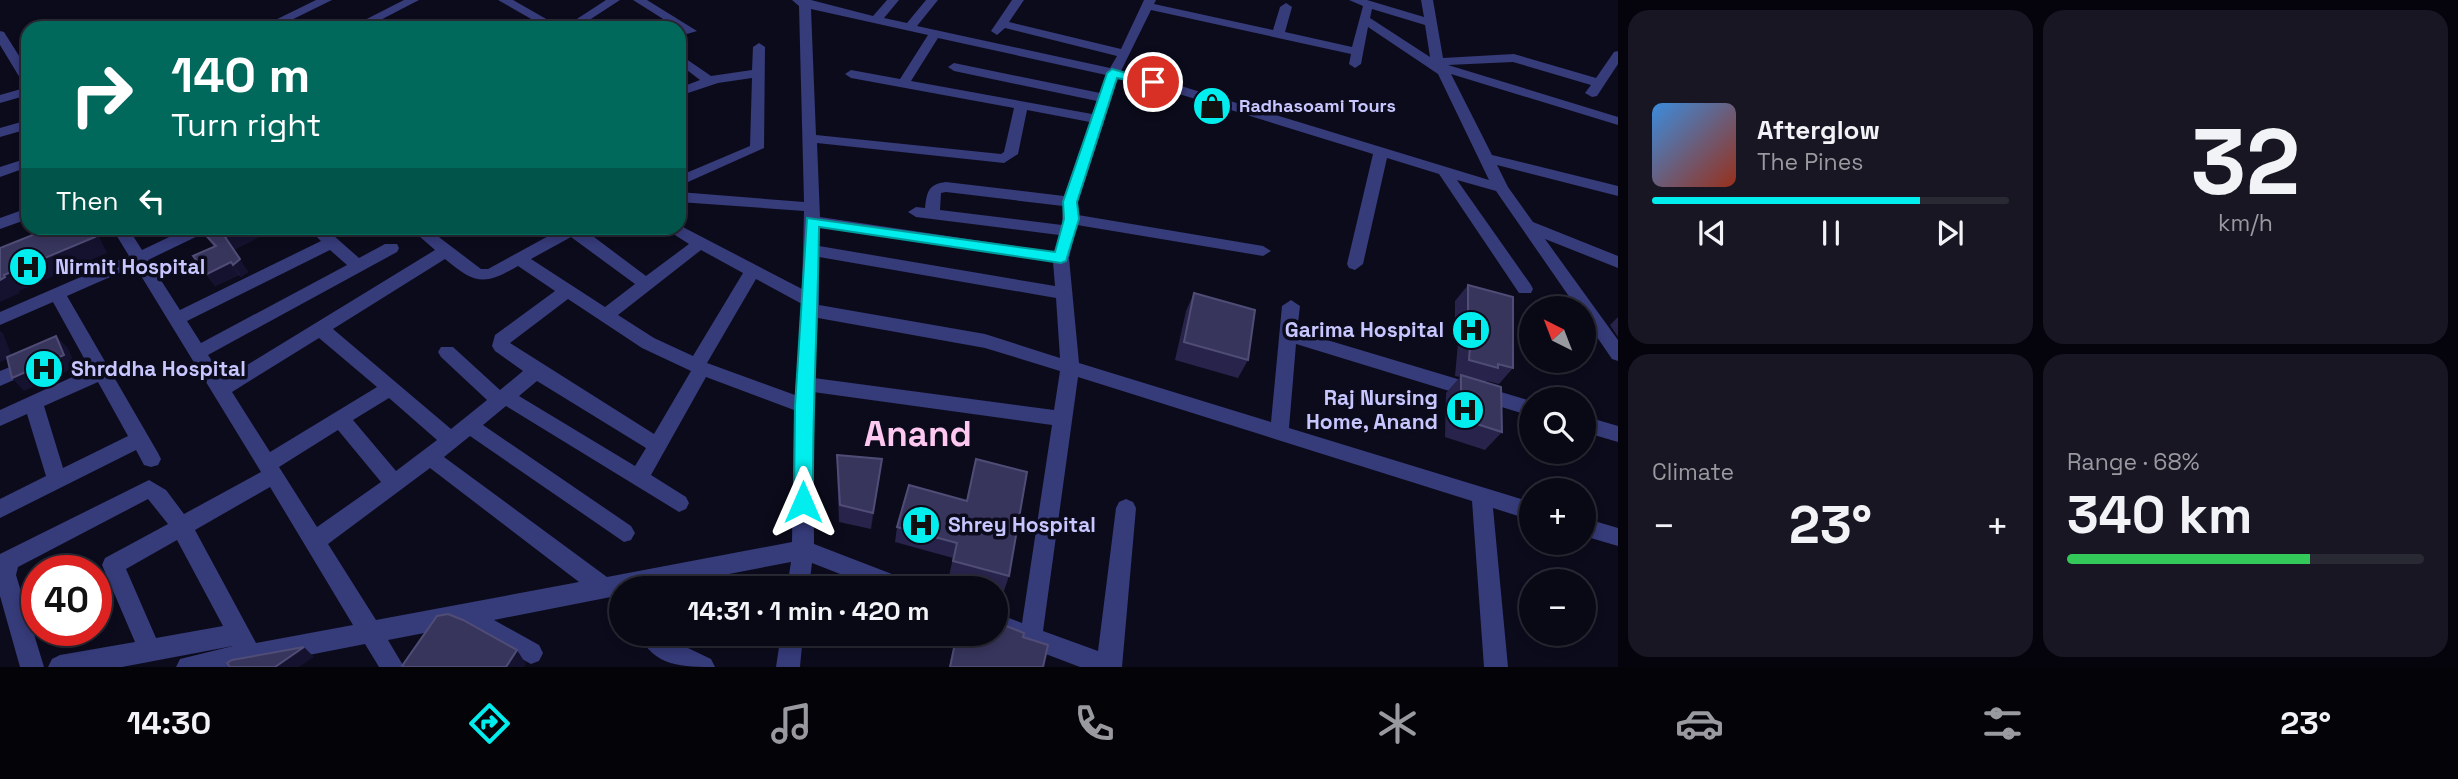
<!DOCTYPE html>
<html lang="en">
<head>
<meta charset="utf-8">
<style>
	:root { --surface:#090815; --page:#171622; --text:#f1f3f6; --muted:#999aa0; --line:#292934; --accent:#02eeee }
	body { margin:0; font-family:"Space Grotesk",sans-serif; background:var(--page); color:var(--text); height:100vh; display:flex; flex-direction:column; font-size:26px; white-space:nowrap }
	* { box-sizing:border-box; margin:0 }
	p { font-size:23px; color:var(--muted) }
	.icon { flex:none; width:38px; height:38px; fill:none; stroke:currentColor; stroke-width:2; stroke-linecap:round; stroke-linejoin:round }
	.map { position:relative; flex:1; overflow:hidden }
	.sheet { display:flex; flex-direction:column; gap:10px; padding:10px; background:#05040c; width:840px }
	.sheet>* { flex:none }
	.hud { position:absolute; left:21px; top:21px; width:665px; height:214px; border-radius:21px; box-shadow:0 4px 10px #0003,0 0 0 2px var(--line); background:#00695c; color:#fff; overflow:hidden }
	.needle { width:46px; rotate:318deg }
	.tools { position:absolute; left:1519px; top:296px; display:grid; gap:14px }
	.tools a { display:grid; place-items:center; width:77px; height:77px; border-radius:50%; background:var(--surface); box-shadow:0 4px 10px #0003,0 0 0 2px var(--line); font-size:35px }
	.speed { position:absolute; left:21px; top:555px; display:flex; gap:14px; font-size:35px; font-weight:700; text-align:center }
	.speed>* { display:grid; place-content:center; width:91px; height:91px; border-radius:50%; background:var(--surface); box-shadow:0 4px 10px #0003,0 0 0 2px var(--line); line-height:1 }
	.speed .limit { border:10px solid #d22; background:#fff; color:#111 }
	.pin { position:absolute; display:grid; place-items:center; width:60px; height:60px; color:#fff; margin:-30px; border:4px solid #fff; border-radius:50%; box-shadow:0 2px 7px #0007 }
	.me { position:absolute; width:77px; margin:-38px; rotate:0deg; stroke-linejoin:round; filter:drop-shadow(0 0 5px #0008) }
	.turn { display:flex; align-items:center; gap:24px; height:147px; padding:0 35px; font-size:32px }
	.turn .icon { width:91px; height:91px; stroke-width:2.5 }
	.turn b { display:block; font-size:49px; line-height:60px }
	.then { display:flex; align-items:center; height:66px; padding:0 35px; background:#0003; gap:14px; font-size:26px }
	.big { font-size:52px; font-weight:600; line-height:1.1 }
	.sheet .tile { flex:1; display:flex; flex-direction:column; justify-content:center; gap:10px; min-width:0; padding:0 24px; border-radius:21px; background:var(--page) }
	.sheet .dial { align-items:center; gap:0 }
	.dial b { font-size:91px; line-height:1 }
	.song { display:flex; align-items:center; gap:21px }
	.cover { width:84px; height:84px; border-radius:10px; background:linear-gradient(135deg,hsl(210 70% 55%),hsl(10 70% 35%)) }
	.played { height:7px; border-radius:4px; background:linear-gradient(90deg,var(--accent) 75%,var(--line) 75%) }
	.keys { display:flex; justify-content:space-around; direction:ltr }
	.heat { display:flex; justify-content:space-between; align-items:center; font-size:38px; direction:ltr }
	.charge { height:10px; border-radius:5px; background:linear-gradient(90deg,#34c759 68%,var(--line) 0) }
	.sheet .tiles { flex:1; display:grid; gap:10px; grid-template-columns:repeat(2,1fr) }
	.trip { position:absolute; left:609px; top:576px; width:399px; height:70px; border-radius:35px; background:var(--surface); box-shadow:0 4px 10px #0003,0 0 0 2px var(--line); font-weight:600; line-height:70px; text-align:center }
	.tabs { display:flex; height:112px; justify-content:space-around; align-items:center; background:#040308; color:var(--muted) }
	.tabs .icon { width:49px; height:49px }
	.tabs .selected { color:var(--accent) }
	.tabs b { font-size:32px; color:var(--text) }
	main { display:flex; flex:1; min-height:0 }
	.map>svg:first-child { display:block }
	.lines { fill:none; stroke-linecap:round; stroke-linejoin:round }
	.minor { fill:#363b7a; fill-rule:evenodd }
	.wall { fill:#27234a }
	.shaded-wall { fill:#15122f }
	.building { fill:#38355d; stroke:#4f4c76; stroke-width:2 }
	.route { fill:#02eeee; stroke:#019b9b; stroke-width:2 }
	.labels { text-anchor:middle; stroke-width:7; stroke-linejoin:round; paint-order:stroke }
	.far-poi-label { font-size:18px; font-weight:bold; fill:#c7c6fe; stroke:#0c0b1c; text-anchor:start }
	.poi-label { font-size:21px; font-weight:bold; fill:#c7c6fe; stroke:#0c0b1c; text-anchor:start }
	.town-label { font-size:35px; font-weight:bold; fill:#fec8f0; stroke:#0c0b1c }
</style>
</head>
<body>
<main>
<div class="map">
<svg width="1618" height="667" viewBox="0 0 1618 667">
	<rect width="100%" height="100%" fill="#0c0b1c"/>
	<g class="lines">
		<path class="minor" d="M316,0H332L275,28H259Z
			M404,0H419L365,28H349Z
			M498,0H513L562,28H547Z
			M606,0H620L577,28H563Z
			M633,0H647L697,31L687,34Z
			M792,0H811L873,16L887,0H899L884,18L907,23L926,0H938L917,26L1110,68L1117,56L1005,28L997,35L991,31L1012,0H1024L1009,22L1121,49L1144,0H1156L1154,4L1273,30L1280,7L1286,3L1292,7L1285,32L1352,47L1363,6L1349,0H1367L1424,17L1421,0H1433L1443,58L1514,54L1596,78L1614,52L1618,51V64L1597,96L1592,97L1585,93L1591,85L1513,62L1448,65L1618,117V125L1451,74L1492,155L1618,186V196L1497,165L1508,187L1533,222L1618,256V268L1545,239L1618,340V361L1612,359L1584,318V308H1577L1496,191L1457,180L1531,285L1533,289L1531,293H1519L1439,174L1387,158L1363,264L1355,270L1349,268L1347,264L1373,154L1150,85L1118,78L1078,202V215L1263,246L1271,251L1263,256L1077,225L1069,258L1079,363L1271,422L1282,306L1291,300L1300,306L1297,331L1531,401V416L1296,344L1289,428L1531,502V520L1493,508L1508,667H1484L1472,501L1078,377L1043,631L1098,651L1116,508L1119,502L1126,499L1133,502L1136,508L1122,667H1080L993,634H996V613L1022,623L1052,425L813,392L814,544L910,581L913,588H876L812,563L809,588H787L791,562L656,588H621V595L494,620L539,645L543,653L539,661L531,664L461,626L388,640L404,667H379L365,644L248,667H176L180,659L233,646L122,667H48L52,659L60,655L135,642L102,565L105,558L168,524L148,499L18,567L16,575L44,667H20L0,596V554L149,480L166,490L184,514L261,472L135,266L67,296L158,453L161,459L158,465L151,467L144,465L136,450L0,518V499L46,476L27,414L0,426V410L90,369L53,302L0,325V312L129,256L112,228H128L142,250L188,228H208L206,232L148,260L180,310L321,241L308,228H325L359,258L385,244H397L399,248L397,252L208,355L224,379L435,250L410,228H427L481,269H488L563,228H582L646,276L689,244L664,228H679V225L802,289L804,211L679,202V192L804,202L799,6ZM811,9L928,35L900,79L851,70L845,74L851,78L1014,108L1004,152L1001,154L816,135ZM1372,9L1425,25L1430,57L1370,18ZM1151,10L1351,54L1349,64L1355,68L1361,64L1368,27L1438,74L1489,180L1158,79L1121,71ZM938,38L1106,75L1100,93L954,63L948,67L954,71L1097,101L1092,114L911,81ZM1027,110L1090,122L1064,196L946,182C928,184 927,192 925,208L916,207L908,212L916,217L1059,235L1055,252L820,217L817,143L1004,163L1018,154ZM946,192L1063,206L1062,225L940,210L941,193ZM820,227L1053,262L1055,286L819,246ZM571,237L635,284L605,307L531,259ZM330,250L347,265L201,343L187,321ZM701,250L743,273L693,356L654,338L618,315ZM819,257L1056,298L1060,358L985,334L819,305ZM445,259C475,284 484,286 518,266L555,291L495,335L492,346L495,351L523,371L500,390L453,347H441L438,352L441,357L487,400L451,429L333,329ZM756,279L802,304L795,395L707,363ZM568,299L642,348L691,371L654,434L510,343ZM818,318L985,348L1060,371L1054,410L814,378ZM319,338L377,387L270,452L232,392ZM706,377L794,410L792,542L607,577L444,457L470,436L624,542L631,540L635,533L631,526L483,425L506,406L679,512L686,509L689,503L686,497L651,475ZM537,381L646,448L635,466L519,396ZM98,382L128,436L63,468L44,406ZM389,398L437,440L396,471L353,420ZM338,430L381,482L317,527L279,467ZM430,468L579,582L376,620L328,544ZM270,487L353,625L256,643L195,530ZM177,540L223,626L156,638L126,569Z
			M0,31L4,32L28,70V84L23,83L0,45Z
			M759,43L765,47L764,148L679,186V176L750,146L752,78L718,83L679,96V88L700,80L679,64V54L711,76L752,70L753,47Z
			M28,87V95L0,103V95Z
			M28,120V129L0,137V128Z
			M28,158V167L0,177V167Z
			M28,208V219L0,229V218Z
			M10,367L16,369L19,374L16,379L0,386V371Z
			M1584,416L1618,426V442L1584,432Z
			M1584,518L1618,528V546L1584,536Z
			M639,634H664L667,638L711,659L715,667C684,667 653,667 639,634Z
			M781,634H803L800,667H776Z"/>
	</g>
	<path class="wall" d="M199,228H253L259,237L233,250L248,272L241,277L239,275L215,286L193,256L214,247Z
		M1468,285L1513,368L1499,384L1487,381L1486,382L1502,432L1485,450L1445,437L1446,393L1460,377L1455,376L1459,332L1455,331V301Z
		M1194,293L1248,360L1238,378L1175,360L1186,311Z
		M1618,317V337L1610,325Z
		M837,455L880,476L871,529L839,522L837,472Z
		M966,501L1009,576L1004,591L949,576L953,558L895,542L897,527Z
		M956,634H996L1023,637L1043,667H949Z"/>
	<path class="shaded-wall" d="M90,228H94L96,230L107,253L19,291L20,293L0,302V280L4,275Z
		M245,228H253L259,237L233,250L225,237Z
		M240,259L248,272L241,277L233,265Z
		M231,262L239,275L215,286L207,274Z
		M0,331L3,333L12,357L0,362Z
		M56,336L68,348L76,367L24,391L12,378Z
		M882,459L880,476L871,529L873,513Z
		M304,647L314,657L299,667H275Z
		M517,650L526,664L524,667H506Z"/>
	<path class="building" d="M567,23L579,28H557Z
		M50,228H90L95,237L4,275L5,277L0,280V248Z
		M199,228H245L225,237L240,259L233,265L231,262L207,274L193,256L216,246Z
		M1468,285L1513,297V368L1498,364V368L1469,360L1472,316L1468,315Z
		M1194,293L1255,310L1248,360L1184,342Z
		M56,336L64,355L12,378L7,357Z
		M1461,375L1501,387L1502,432L1461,419Z
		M837,455L882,459L873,513L840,505Z
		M976,459L1027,472L1009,576L953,561L957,543L897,527L909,485L967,501Z
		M448,614L463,620L517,650L506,667H405L402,666L437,616Z
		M996,622L1024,633L1023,637L1048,645L1043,667H950L957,634H996Z
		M304,647L275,667H230L227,663L232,660Z"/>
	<path class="route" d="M1112,69L1159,82L1153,86L1117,78L1077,202L1079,219L1066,261L1061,263L819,227C818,318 812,410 813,502L810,507L803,510L797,507L794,502L795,406L807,218L1055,252L1064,219L1063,202L1107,73Z"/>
	<defs>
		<symbol id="shop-disc" viewBox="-11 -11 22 22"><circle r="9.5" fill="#02eeee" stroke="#0c0b1c"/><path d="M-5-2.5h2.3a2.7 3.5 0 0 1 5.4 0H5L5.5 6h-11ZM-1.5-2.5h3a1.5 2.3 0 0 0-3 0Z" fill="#111"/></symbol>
		<symbol id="hospital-disc" viewBox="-11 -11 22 22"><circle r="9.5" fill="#02eeee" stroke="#0c0b1c"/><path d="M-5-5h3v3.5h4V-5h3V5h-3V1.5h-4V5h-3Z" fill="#111"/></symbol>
	</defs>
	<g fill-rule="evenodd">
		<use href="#shop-disc" x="1190" y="84" width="44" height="44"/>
		<use href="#hospital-disc" x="6" y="245" width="44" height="44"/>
		<use href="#hospital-disc" x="1449" y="308" width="44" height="44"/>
		<use href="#hospital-disc" x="22" y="347" width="44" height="44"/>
		<use href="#hospital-disc" x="1443" y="388" width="44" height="44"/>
		<use href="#hospital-disc" x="899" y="503" width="44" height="44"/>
	</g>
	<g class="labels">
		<g class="far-poi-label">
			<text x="1239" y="112">Radhasoami Tours</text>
		</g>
		<g class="poi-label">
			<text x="55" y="274">Nirmit Hospital</text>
			<text x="1444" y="337" text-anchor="end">Garima Hospital</text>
			<text x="71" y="376">Shrddha Hospital</text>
			<text x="1438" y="405" text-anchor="end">Raj Nursing<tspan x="1438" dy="24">Home, Anand</tspan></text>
			<text x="948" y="532">Shrey Hospital</text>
		</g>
		<g class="town-label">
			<text x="918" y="446">Anand</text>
		</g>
	</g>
</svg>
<div class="tools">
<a><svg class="needle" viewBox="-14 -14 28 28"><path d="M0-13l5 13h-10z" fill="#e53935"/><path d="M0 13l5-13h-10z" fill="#999aa0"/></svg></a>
<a><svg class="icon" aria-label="search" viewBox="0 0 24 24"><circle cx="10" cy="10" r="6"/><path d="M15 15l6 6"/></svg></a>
<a>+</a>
<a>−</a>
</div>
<div class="speed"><div class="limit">40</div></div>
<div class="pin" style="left:1153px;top:82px;background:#d93025"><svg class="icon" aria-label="arrive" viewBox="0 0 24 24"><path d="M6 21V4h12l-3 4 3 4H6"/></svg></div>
<svg class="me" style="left:803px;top:502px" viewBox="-20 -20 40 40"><path d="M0-17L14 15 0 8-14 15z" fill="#02eeee" stroke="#fff" stroke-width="4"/></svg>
<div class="trip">14:31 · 1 min · 420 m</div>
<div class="hud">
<div class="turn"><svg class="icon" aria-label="right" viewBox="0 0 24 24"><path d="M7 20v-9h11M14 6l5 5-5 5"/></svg><div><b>140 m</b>Turn right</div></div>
<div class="then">Then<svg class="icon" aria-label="left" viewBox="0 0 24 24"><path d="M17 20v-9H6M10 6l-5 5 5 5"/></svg></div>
</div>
</div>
<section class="sheet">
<div class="tiles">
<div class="tile">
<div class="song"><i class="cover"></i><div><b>Afterglow</b><p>The Pines</p></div></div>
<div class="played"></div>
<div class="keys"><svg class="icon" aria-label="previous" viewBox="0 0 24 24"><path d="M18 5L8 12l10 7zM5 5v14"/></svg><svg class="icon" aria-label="pause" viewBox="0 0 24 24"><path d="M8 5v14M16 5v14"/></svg><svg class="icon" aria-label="next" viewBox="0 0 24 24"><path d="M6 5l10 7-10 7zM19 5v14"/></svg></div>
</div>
<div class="tile dial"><b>32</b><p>km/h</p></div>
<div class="tile"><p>Climate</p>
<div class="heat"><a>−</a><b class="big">23°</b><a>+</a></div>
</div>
<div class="tile"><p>Range · 68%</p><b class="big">340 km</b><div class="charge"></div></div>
</div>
</section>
</main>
<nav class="tabs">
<b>14:30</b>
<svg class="icon selected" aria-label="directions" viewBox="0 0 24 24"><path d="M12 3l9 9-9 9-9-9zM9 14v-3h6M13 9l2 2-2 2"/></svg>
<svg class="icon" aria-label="music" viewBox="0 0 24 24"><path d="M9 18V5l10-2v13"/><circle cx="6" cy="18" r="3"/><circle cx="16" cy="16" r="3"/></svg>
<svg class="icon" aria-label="phone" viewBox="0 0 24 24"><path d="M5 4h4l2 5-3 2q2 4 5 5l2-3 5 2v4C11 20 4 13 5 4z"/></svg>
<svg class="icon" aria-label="climate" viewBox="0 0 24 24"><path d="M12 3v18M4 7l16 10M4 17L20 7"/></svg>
<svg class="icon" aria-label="car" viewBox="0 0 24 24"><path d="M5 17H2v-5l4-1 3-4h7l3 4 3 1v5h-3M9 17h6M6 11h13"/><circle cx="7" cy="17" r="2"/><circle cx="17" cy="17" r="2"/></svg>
<svg class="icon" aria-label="filters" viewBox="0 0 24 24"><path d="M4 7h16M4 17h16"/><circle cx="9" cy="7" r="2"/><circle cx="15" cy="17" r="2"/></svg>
<b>23°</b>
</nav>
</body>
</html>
